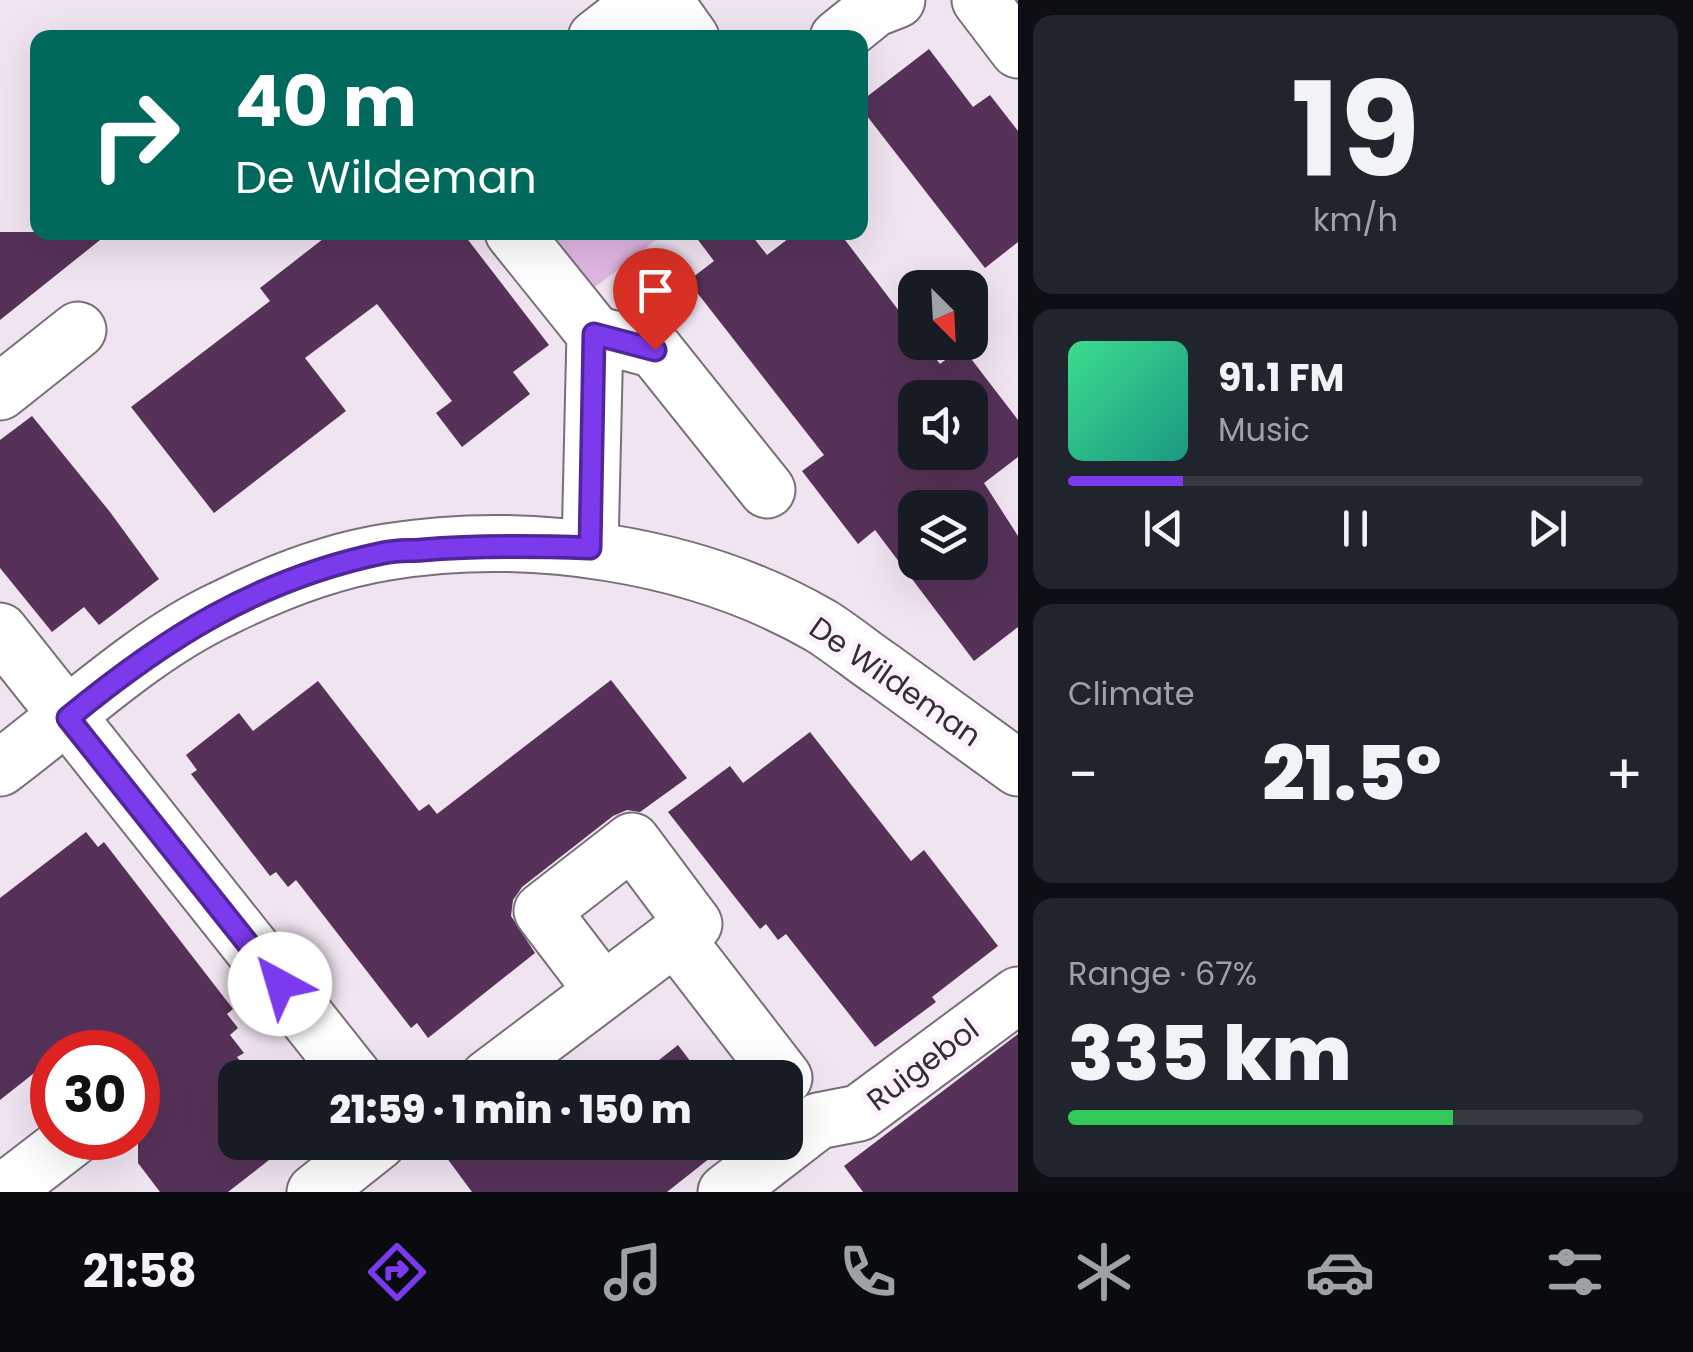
<!DOCTYPE html>
<html lang="en">
<head>
<meta charset="utf-8">
<style>
	:root { --surface:#171b24; --page:#20242c; --text:#f1f3f6; --muted:#9ea1a6; --line:#363941; --accent:#7c3aed }
	body { margin:0; font-family:Poppins,sans-serif; background:var(--page); color:var(--text); height:100vh; display:flex; flex-direction:column; font-size:38px; white-space:nowrap }
	* { box-sizing:border-box; margin:0 }
	p { font-size:32px; color:var(--muted) }
	.icon { flex:none; width:55px; height:55px; fill:none; stroke:currentColor; stroke-width:2; stroke-linecap:round; stroke-linejoin:round }
	.map { position:relative; flex:1; overflow:hidden }
	.drawer { display:flex; flex-direction:column; gap:15px; padding:15px; background:#0d0f14; width:675px }
	.drawer>* { flex:none }
	.hud { position:absolute; left:30px; top:30px; width:838px; height:210px; border-radius:20px; box-shadow:0 10px 40px #0002; background:#00695c; color:#fff; overflow:hidden }
	.needle { width:65px; rotate:156deg }
	.fabs { position:absolute; left:898px; top:270px; display:grid; gap:20px }
	.fabs a { display:grid; place-items:center; width:90px; height:90px; border-radius:20px; background:var(--surface); box-shadow:0 10px 40px #0002; font-size:50px }
	.speed { position:absolute; left:30px; top:1030px; display:flex; gap:20px; font-size:50px; font-weight:700; text-align:center }
	.speed>* { display:grid; place-content:center; width:130px; height:130px; border-radius:50%; background:var(--surface); box-shadow:0 10px 40px #0002; line-height:1 }
	.speed .limit { border:15px solid #d22; background:#fff; color:#111 }
	.pin { position:absolute; display:grid; place-items:center; width:85px; height:85px; color:#fff; margin:-102px -42px; border-radius:50% 50% 50% 0; rotate:-45deg; box-shadow:0 0 10px #0007 }
	.pin .icon { rotate:45deg }
	.me { position:absolute; width:110px; margin:-55px; rotate:321deg; stroke-linejoin:round; filter:drop-shadow(0 0 8px #0008) }
	.turn { display:flex; align-items:center; gap:35px; height:210px; padding:0 40px; font-size:45px }
	.turn .icon { width:130px; height:130px; stroke-width:2.5 }
	.turn b { display:block; font-size:70px; line-height:85px }
	.big { font-size:75px; font-weight:800; line-height:1.1 }
	.drawer .card { flex:1; display:flex; flex-direction:column; justify-content:center; gap:15px; min-width:0; padding:0 35px; border-radius:20px; background:var(--page) }
	.drawer .dial { align-items:center; gap:0 }
	.dial b { font-size:130px; line-height:1 }
	.song { display:flex; align-items:center; gap:30px }
	.cover { width:120px; height:120px; border-radius:15px; background:linear-gradient(135deg,hsl(150 70% 55%),hsl(170 70% 35%)) }
	.played { height:10px; border-radius:5px; background:linear-gradient(90deg,var(--accent) 20%,var(--line) 20%) }
	.keys { display:flex; justify-content:space-around; direction:ltr }
	.heat { display:flex; justify-content:space-between; align-items:center; font-size:55px; direction:ltr }
	.charge { height:15px; border-radius:8px; background:linear-gradient(90deg,#34c759 67%,var(--line) 0) }
	.trip { position:absolute; left:218px; top:1060px; width:585px; height:100px; border-radius:20px; background:var(--surface); box-shadow:0 10px 40px #0002; font-weight:800; line-height:100px; text-align:center }
	.tabs { display:flex; height:160px; justify-content:space-around; align-items:center; background:#090b0e; color:var(--muted) }
	.tabs .icon { width:70px; height:70px }
	.tabs .current { color:var(--accent) }
	.tabs b { font-size:45px; color:var(--text) }
	main { display:flex; flex:1; min-height:0 }
	.map>svg:first-child { display:block }
	.green { fill:#e1b6e3 }
	.building { fill:#563258; fill-rule:evenodd }
	.lines { fill:none; stroke-linecap:round; stroke-linejoin:round }
	.minor-casing { stroke:#796f7a; stroke-width:59 }
	.minor { stroke:#fff; stroke-width:55 }
	.route-casing { stroke:#51269a; stroke-width:25 }
	.route { stroke:#7c3aed; stroke-width:18 }
	.labels { text-anchor:middle; stroke-width:10; stroke-linejoin:round; paint-order:stroke }
	.street-label { font-size:30px; fill:#332e33; stroke:#fdf1fe }
</style>
</head>
<body>
<main>
<div class="map">
<svg width="1018" height="1192" viewBox="0 0 1018 1192">
	<rect width="100%" height="100%" fill="#f0e4f0"/>
	<path class="green" d="M539,233H665L586,294Z"/>
	<path class="building" d="M929,49L973,107L990,95L1018,131V242L985,268L860,107V102Z
		M0,232H110L0,320Z
		M332,232H462L549,345L513,372L530,394L462,447L436,413L452,401L377,304L305,358L346,411L214,513L131,407L270,301L260,288Z
		M692,232H749L767,255L797,232H839L915,332V342H923L940,364L962,347L1018,420V457L984,483L1018,536V627L974,661L875,530L858,544L802,471L824,455L688,281L714,261ZM915,398H970V452H915ZM915,508H970V562H915Z
		M32,416L110,512L159,579L99,625L84,607L52,632L0,568V440Z
		M611,680L687,778L640,812L627,810L613,816L522,887L513,900L511,916L535,953L428,1038L417,1023L411,1028L296,880L288,887L276,872L270,876L191,774L197,770L186,755L239,713L253,731L318,681L419,811L429,804L437,814Z
		M810,732L911,861L924,850L998,946L932,997L936,1002L875,1047L786,934L778,940L766,924L760,929L668,812L730,766L743,783Z
		M86,832L98,847L104,842L233,1009L227,1014L238,1028L230,1035L244,1053L237,1057L253,1078H235V1142H292L228,1192H160L138,1163V1138H144L138,1129V1052H77L71,1045L61,1052H52V1059L0,1100V898Z
		M1018,1034V1192H863L844,1166Z
		M678,1045L703,1078H637L645,1071Z
		M435,1142H729V1143L667,1192H472Z"/>
	<g class="lines">
		<defs>
			<path id="minor" d="M664,0L691,38
				M980,0L1018,50
				M596,38L645,0
				M838,38L874,9L897,0
				M513,232L595,334L655,350L767,490
				M0,392L78,330
				M590,548L595,334
				M0,631L355,1078
				M0,768C70,716 143,646 222,609C272,584 331,561 387,552C529,529 695,553 821,626C842,639 862,656 883,670C928,703 973,735 1018,768
				M603,991L542,911L632,841L694,924L675,937
				M488,1078L675,937L784,1078
				M3,1192L73,1138
				M315,1192L378,1142
				M726,1192L818,1121L859,1113L1018,995"/>
		</defs>
		<use href="#minor" class="minor-casing"/>
		<use href="#minor" class="minor"/>
	</g>
	<g class="lines">
		<defs>
			<path id="route" d="M280,984L68,718C165,638 258,579 383,553C396,550 409,551 422,550C478,545 533,546 590,548L594,334L655,350"/>
		</defs>
		<use href="#route" class="route-casing"/>
		<use href="#route" class="route"/>
	</g>
	<g class="labels">
		<g class="street-label">
			<text transform="translate(895 682) rotate(35)" y="10">De Wildeman</text>
			<text transform="translate(923 1065) rotate(-37)" y="10">Ruigebol</text>
		</g>
	</g>
</svg>
<div class="fabs">
<a><svg class="needle" viewBox="-14 -14 28 28"><path d="M0-13l5 13h-10z" fill="#e53935"/><path d="M0 13l5-13h-10z" fill="#9ea1a6"/></svg></a>
<a><svg class="icon" aria-label="sound" viewBox="0 0 24 24"><path d="M4 9h4l5-4v14l-5-4H4zM17 9q2 3 0 6"/></svg></a>
<a><svg class="icon" aria-label="layers" viewBox="0 0 24 24"><path d="M12 4l9 5-9 5-9-5zM3 14l9 5 9-5"/></svg></a>
</div>
<div class="speed"><div class="limit">30</div></div>
<div class="pin" style="left:655px;top:350px;background:#d93025"><svg class="icon" aria-label="arrive" viewBox="0 0 24 24"><path d="M6 21V4h12l-3 4 3 4H6"/></svg></div>
<svg class="me" style="left:280px;top:984px" viewBox="-20 -20 40 40"><circle r="19" fill="#fff"/><path d="M0-13L10 11 0 6-10 11z" fill="#7c3aed"/></svg>
<div class="trip">21:59 · 1 min · 150 m</div>
<div class="hud">
<div class="turn"><svg class="icon" aria-label="right" viewBox="0 0 24 24"><path d="M7 20v-9h11M14 6l5 5-5 5"/></svg><div><b>40 m</b>De Wildeman</div></div>
</div>
</div>
<section class="drawer">
<div class="card dial"><b>19</b><p>km/h</p></div>
<div class="card">
<div class="song"><i class="cover"></i><div><b>91.1 FM</b><p>Music</p></div></div>
<div class="played"></div>
<div class="keys"><svg class="icon" aria-label="previous" viewBox="0 0 24 24"><path d="M18 5L8 12l10 7zM5 5v14"/></svg><svg class="icon" aria-label="pause" viewBox="0 0 24 24"><path d="M8 5v14M16 5v14"/></svg><svg class="icon" aria-label="next" viewBox="0 0 24 24"><path d="M6 5l10 7-10 7zM19 5v14"/></svg></div>
</div>
<div class="card"><p>Climate</p>
<div class="heat"><a>−</a><b class="big">21.5°</b><a>+</a></div>
</div>
<div class="card"><p>Range · 67%</p><b class="big">335 km</b><div class="charge"></div></div>
</section>
</main>
<nav class="tabs">
<b>21:58</b>
<svg class="icon current" aria-label="directions" viewBox="0 0 24 24"><path d="M12 3l9 9-9 9-9-9zM9 14v-3h6M13 9l2 2-2 2"/></svg>
<svg class="icon" aria-label="music" viewBox="0 0 24 24"><path d="M9 18V5l10-2v13"/><circle cx="6" cy="18" r="3"/><circle cx="16" cy="16" r="3"/></svg>
<svg class="icon" aria-label="phone" viewBox="0 0 24 24"><path d="M5 4h4l2 5-3 2q2 4 5 5l2-3 5 2v4C11 20 4 13 5 4z"/></svg>
<svg class="icon" aria-label="climate" viewBox="0 0 24 24"><path d="M12 3v18M4 7l16 10M4 17L20 7"/></svg>
<svg class="icon" aria-label="car" viewBox="0 0 24 24"><path d="M5 17H2v-5l4-1 3-4h7l3 4 3 1v5h-3M9 17h6M6 11h13"/><circle cx="7" cy="17" r="2"/><circle cx="17" cy="17" r="2"/></svg>
<svg class="icon" aria-label="filters" viewBox="0 0 24 24"><path d="M4 7h16M4 17h16"/><circle cx="9" cy="7" r="2"/><circle cx="15" cy="17" r="2"/></svg>
</nav>
</body>
</html>
